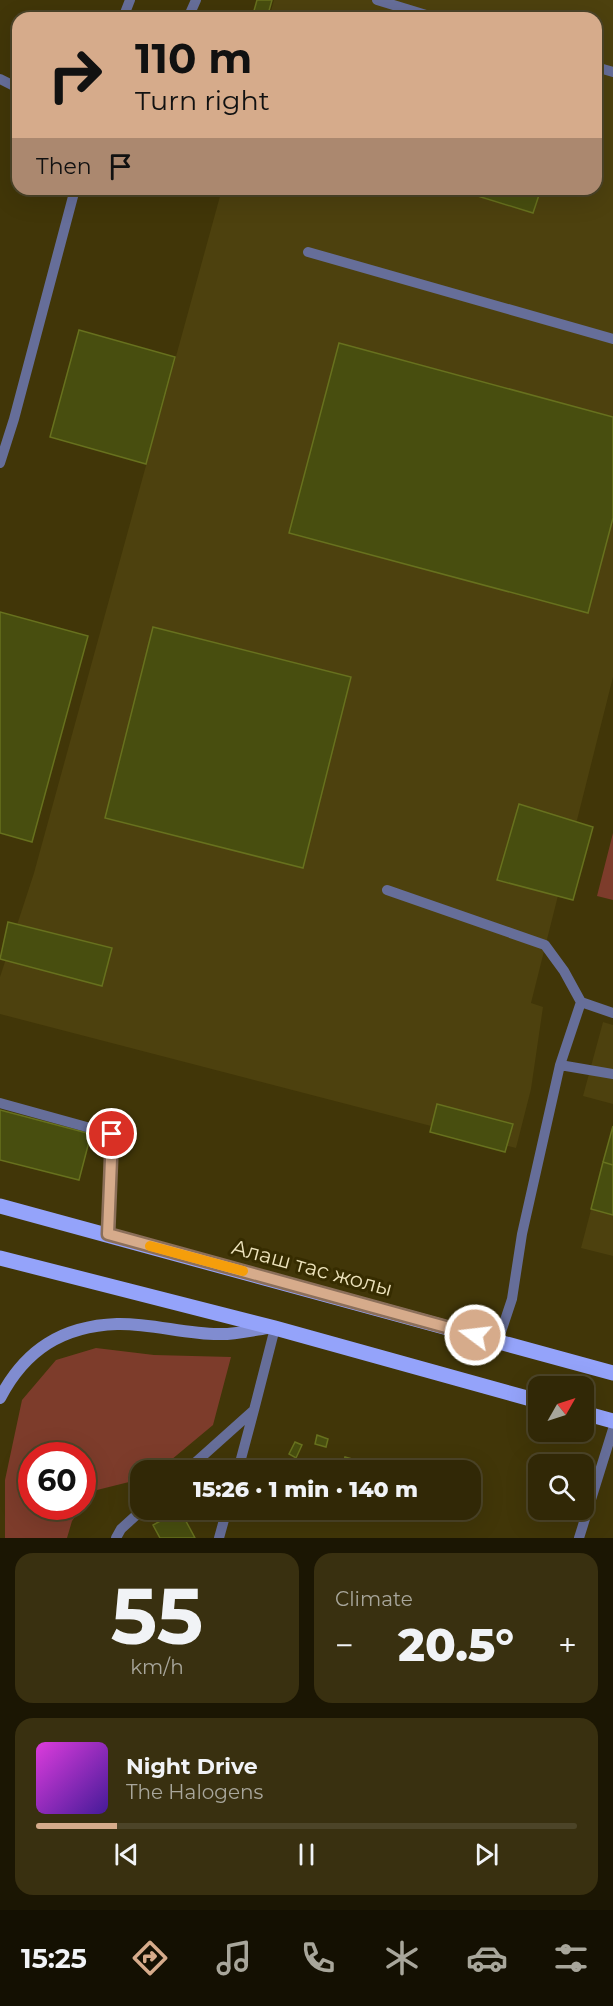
<!DOCTYPE html>
<html lang="en">
<head>
<meta charset="utf-8">
<style>
	:root { --surface:#312806; --page:#393010; --text:#f1f3f6; --muted:#a8a69b; --line:#4c4428; --accent:#d6ab8b }
	body { margin:0; font-family:Montserrat,sans-serif; background:var(--page); color:var(--text); height:100vh; display:flex; flex-direction:column; font-size:22px; white-space:nowrap }
	* { box-sizing:border-box; margin:0 }
	p { font-size:20px; color:var(--muted) }
	.icon { flex:none; width:33px; height:33px; fill:none; stroke:currentColor; stroke-width:2; stroke-linecap:round; stroke-linejoin:round }
	.map { position:relative; height:1538px; overflow:hidden }
	.drawer { display:flex; flex-direction:column; gap:15px; padding:15px; background:#1b1603; flex:1 }
	.drawer>* { flex:none }
	.guide { position:absolute; left:12px; top:12px; width:590px; height:183px; border-radius:18px; box-shadow:0 6px 24px #0002,0 0 0 2px var(--line); background:#d6ab8b; color:#111; overflow:hidden }
	.needle { width:39px; rotate:51deg }
	.buttons { position:absolute; left:528px; top:1376px; display:grid; gap:12px }
	.buttons a { display:grid; place-items:center; width:66px; height:66px; border-radius:12px; background:var(--surface); box-shadow:0 6px 24px #0002,0 0 0 2px var(--line); font-size:30px }
	.speed { position:absolute; left:18px; top:1442px; display:flex; gap:12px; font-size:30px; font-weight:700; text-align:center }
	.speed>* { display:grid; place-content:center; width:78px; height:78px; border-radius:50%; background:var(--surface); box-shadow:0 6px 24px #0002,0 0 0 2px var(--line); line-height:1 }
	.speed .limit { border:9px solid #d22; background:#fff; color:#111 }
	.pin { position:absolute; display:grid; place-items:center; width:51px; height:51px; color:#fff; margin:-26px; border:3px solid #fff; border-radius:50%; box-shadow:0 2px 6px #0007 }
	.me { position:absolute; width:66px; margin:-33px; rotate:285deg; stroke-linejoin:round; filter:drop-shadow(0 0 4px #0008) }
	.turn { display:flex; align-items:center; gap:21px; height:126px; padding:0 24px; font-size:27px }
	.turn .icon { width:78px; height:78px; stroke-width:2.5 }
	.turn b { display:block; font-size:42px; line-height:51px }
	.then { display:flex; align-items:center; height:57px; padding:0 24px; background:#0003; gap:12px; font-size:22px }
	.big { font-size:45px; font-weight:800; line-height:1.1 }
	.drawer .tile { flex:1; display:flex; flex-direction:column; justify-content:center; gap:9px; min-width:0; padding:0 21px; border-radius:18px; background:var(--page) }
	.drawer .dial { align-items:center; gap:0 }
	.dial b { font-size:78px; line-height:1 }
	.song { display:flex; align-items:center; gap:18px }
	.cover { width:72px; height:72px; border-radius:9px; background:linear-gradient(135deg,hsl(300 70% 55%),hsl(260 70% 35%)) }
	.played { height:6px; border-radius:3px; background:linear-gradient(90deg,var(--accent) 15%,var(--line) 15%) }
	.keys { display:flex; justify-content:space-around; direction:ltr }
	.heat { display:flex; justify-content:space-between; align-items:center; font-size:33px; direction:ltr }
	.drawer .tiles { flex:1; display:grid; gap:15px; grid-template-columns:1fr 1fr }
	.tile:last-child { grid-column:span 2 }
	.trip { position:absolute; left:130px; top:1460px; width:351px; height:60px; border-radius:18px; background:var(--surface); box-shadow:0 6px 24px #0002,0 0 0 2px var(--line); font-weight:800; line-height:60px; text-align:center }
	.tab-bar { display:flex; height:96px; justify-content:space-around; align-items:center; background:#141002; color:var(--muted) }
	.tab-bar .icon { width:42px; height:42px }
	.tab-bar .selected { color:var(--accent) }
	.tab-bar b { font-size:27px; color:var(--text) }
	.map>svg:first-child { display:block }
	.built { fill:#4d410e }
	.green { fill:#7d3c2b; fill-rule:evenodd }
	.building { fill:#484e0f; stroke:#67711e; stroke-width:1.5 }
	.lines { fill:none; stroke-linecap:round; stroke-linejoin:round }
	.lane { stroke:#666e99; stroke-width:10 }
	.secondary { stroke:#808cd0; stroke-width:12 }
	.primary { stroke:#94a3fa; stroke-width:15 }
	.route-casing { stroke:#8b6f5a; stroke-width:15 }
	.route { stroke:#d6ab8b; stroke-width:10 }
	.slow { stroke:#f59e0b; stroke-width:10 }
	.labels { text-anchor:middle; stroke-width:6; stroke-linejoin:round; paint-order:stroke }
	.street-label { font-size:21px; fill:#ede3bc; stroke:#362c00 }
</style>
</head>
<body>
<div class="map">
<svg width="613" height="1538" viewBox="0 0 613 1538">
	<rect width="100%" height="100%" fill="#413608"/>
	<path class="built" d="M274,0H613V677L531,1003L543,1007L531,1089L516,1148L0,1014V977L34,873L222,189H596V18H269Z
		M603,1022L613,1025V1104L583,1096Z
		M613,1126V1256L581,1248Z"/>
	<path class="green" d="M613,833V900L597,896Z
		M96,1348L154,1355L231,1357L213,1425L159,1470H141V1479L93,1491L72,1521L67,1538H5V1480L22,1400L56,1360ZM32,1455H82V1506H32Z"/>
	<path class="building" d="M257,0H272L267,18H252Z
		M455,189H541L533,213Z
		M79,330L175,357L146,464L50,437Z
		M339,343L613,417V518L588,613L289,533Z
		M0,612L88,636L32,842L0,833Z
		M153,627L351,677L303,868L105,818Z
		M519,804L593,827L573,900L497,880Z
		M8,922L112,948L102,986L0,959Z
		M437,1104L513,1124L505,1152L430,1132Z
		M0,1110L91,1134L79,1180L0,1160Z
		M613,1126V1165L603,1162Z
		M603,1162L613,1165V1215L591,1209Z
		M317,1435L328,1439L326,1447L315,1444Z
		M295,1442L302,1445L296,1458L289,1454Z
		M345,1457L363,1462L360,1470L342,1466Z
		M180,1510L195,1538H160L153,1525Z"/>
	<g class="lines">
		<path class="lane" d="M377,0L436,18
			M123,18L130,0
			M188,18L196,0
			M596,67L613,72
			M0,79L18,88
			M308,252L613,339
			M0,463L14,419L75,189
			M387,890L545,945L564,971L581,1002L560,1065L522,1234L512,1299L498,1341
			M581,1002L613,1013
			M560,1065L613,1074
			M0,1103L112,1134L108,1234
			M187,1470L254,1410L275,1328
			M238,1470L254,1410
			M116,1538L121,1529L143,1509
			M219,1538L227,1509
			M579,1538L613,1429"/>
		<path class="secondary" d="M0,1398C25,1350 62,1326 117,1324C150,1323 185,1334 218,1334C234,1335 252,1330 268,1328"/>
		<path class="primary" d="M0,1206L613,1373
			M0,1258L275,1328L538,1401
			M584,1413L613,1421"/>
	</g>
	<g class="lines">
		<defs>
			<path id="route" d="M112,1134L108,1234L475,1335"/>
		</defs>
		<use href="#route" class="route-casing"/>
		<use href="#route" class="route"/>
		<path class="slow" d="M150,1246L243,1271"/>
	</g>
	<g class="labels">
		<g class="street-label">
			<text transform="translate(312 1268) rotate(15)" y="7">Алаш тас жолы</text>
		</g>
	</g>
</svg>
<div class="buttons">
<a><svg class="needle" viewBox="-14 -14 28 28"><path d="M0-13l5 13h-10z" fill="#e53935"/><path d="M0 13l5-13h-10z" fill="#a8a69b"/></svg></a>
<a><svg class="icon" aria-label="search" viewBox="0 0 24 24"><circle cx="10" cy="10" r="6"/><path d="M15 15l6 6"/></svg></a>
</div>
<div class="speed"><div class="limit">60</div></div>
<div class="pin" style="left:112px;top:1134px;background:#d93025"><svg class="icon" aria-label="arrive" viewBox="0 0 24 24"><path d="M6 21V4h12l-3 4 3 4H6"/></svg></div>
<svg class="me" style="left:475px;top:1335px" viewBox="-20 -20 40 40"><circle r="17" fill="#d6ab8b" stroke="#fff" stroke-width="3"/><path d="M0-11L8 9 0 5-8 9z" fill="#fff"/></svg>
<div class="trip">15:26 · 1 min · 140 m</div>
<div class="guide">
<div class="turn"><svg class="icon" aria-label="right" viewBox="0 0 24 24"><path d="M7 20v-9h11M14 6l5 5-5 5"/></svg><div><b>110 m</b>Turn right</div></div>
<div class="then">Then<svg class="icon" aria-label="arrive" viewBox="0 0 24 24"><path d="M6 21V4h12l-3 4 3 4H6"/></svg></div>
</div>
</div>
<section class="drawer">
<div class="tiles">
<div class="tile dial"><b>55</b><p>km/h</p></div>
<div class="tile"><p>Climate</p>
<div class="heat"><a>−</a><b class="big">20.5°</b><a>+</a></div>
</div>
<div class="tile">
<div class="song"><i class="cover"></i><div><b>Night Drive</b><p>The Halogens</p></div></div>
<div class="played"></div>
<div class="keys"><svg class="icon" aria-label="previous" viewBox="0 0 24 24"><path d="M18 5L8 12l10 7zM5 5v14"/></svg><svg class="icon" aria-label="pause" viewBox="0 0 24 24"><path d="M8 5v14M16 5v14"/></svg><svg class="icon" aria-label="next" viewBox="0 0 24 24"><path d="M6 5l10 7-10 7zM19 5v14"/></svg></div>
</div>
</div>
</section>
<nav class="tab-bar">
<b>15:25</b>
<svg class="icon selected" aria-label="directions" viewBox="0 0 24 24"><path d="M12 3l9 9-9 9-9-9zM9 14v-3h6M13 9l2 2-2 2"/></svg>
<svg class="icon" aria-label="music" viewBox="0 0 24 24"><path d="M9 18V5l10-2v13"/><circle cx="6" cy="18" r="3"/><circle cx="16" cy="16" r="3"/></svg>
<svg class="icon" aria-label="phone" viewBox="0 0 24 24"><path d="M5 4h4l2 5-3 2q2 4 5 5l2-3 5 2v4C11 20 4 13 5 4z"/></svg>
<svg class="icon" aria-label="climate" viewBox="0 0 24 24"><path d="M12 3v18M4 7l16 10M4 17L20 7"/></svg>
<svg class="icon" aria-label="car" viewBox="0 0 24 24"><path d="M5 17H2v-5l4-1 3-4h7l3 4 3 1v5h-3M9 17h6M6 11h13"/><circle cx="7" cy="17" r="2"/><circle cx="17" cy="17" r="2"/></svg>
<svg class="icon" aria-label="filters" viewBox="0 0 24 24"><path d="M4 7h16M4 17h16"/><circle cx="9" cy="7" r="2"/><circle cx="15" cy="17" r="2"/></svg>
</nav>
</body>
</html>
